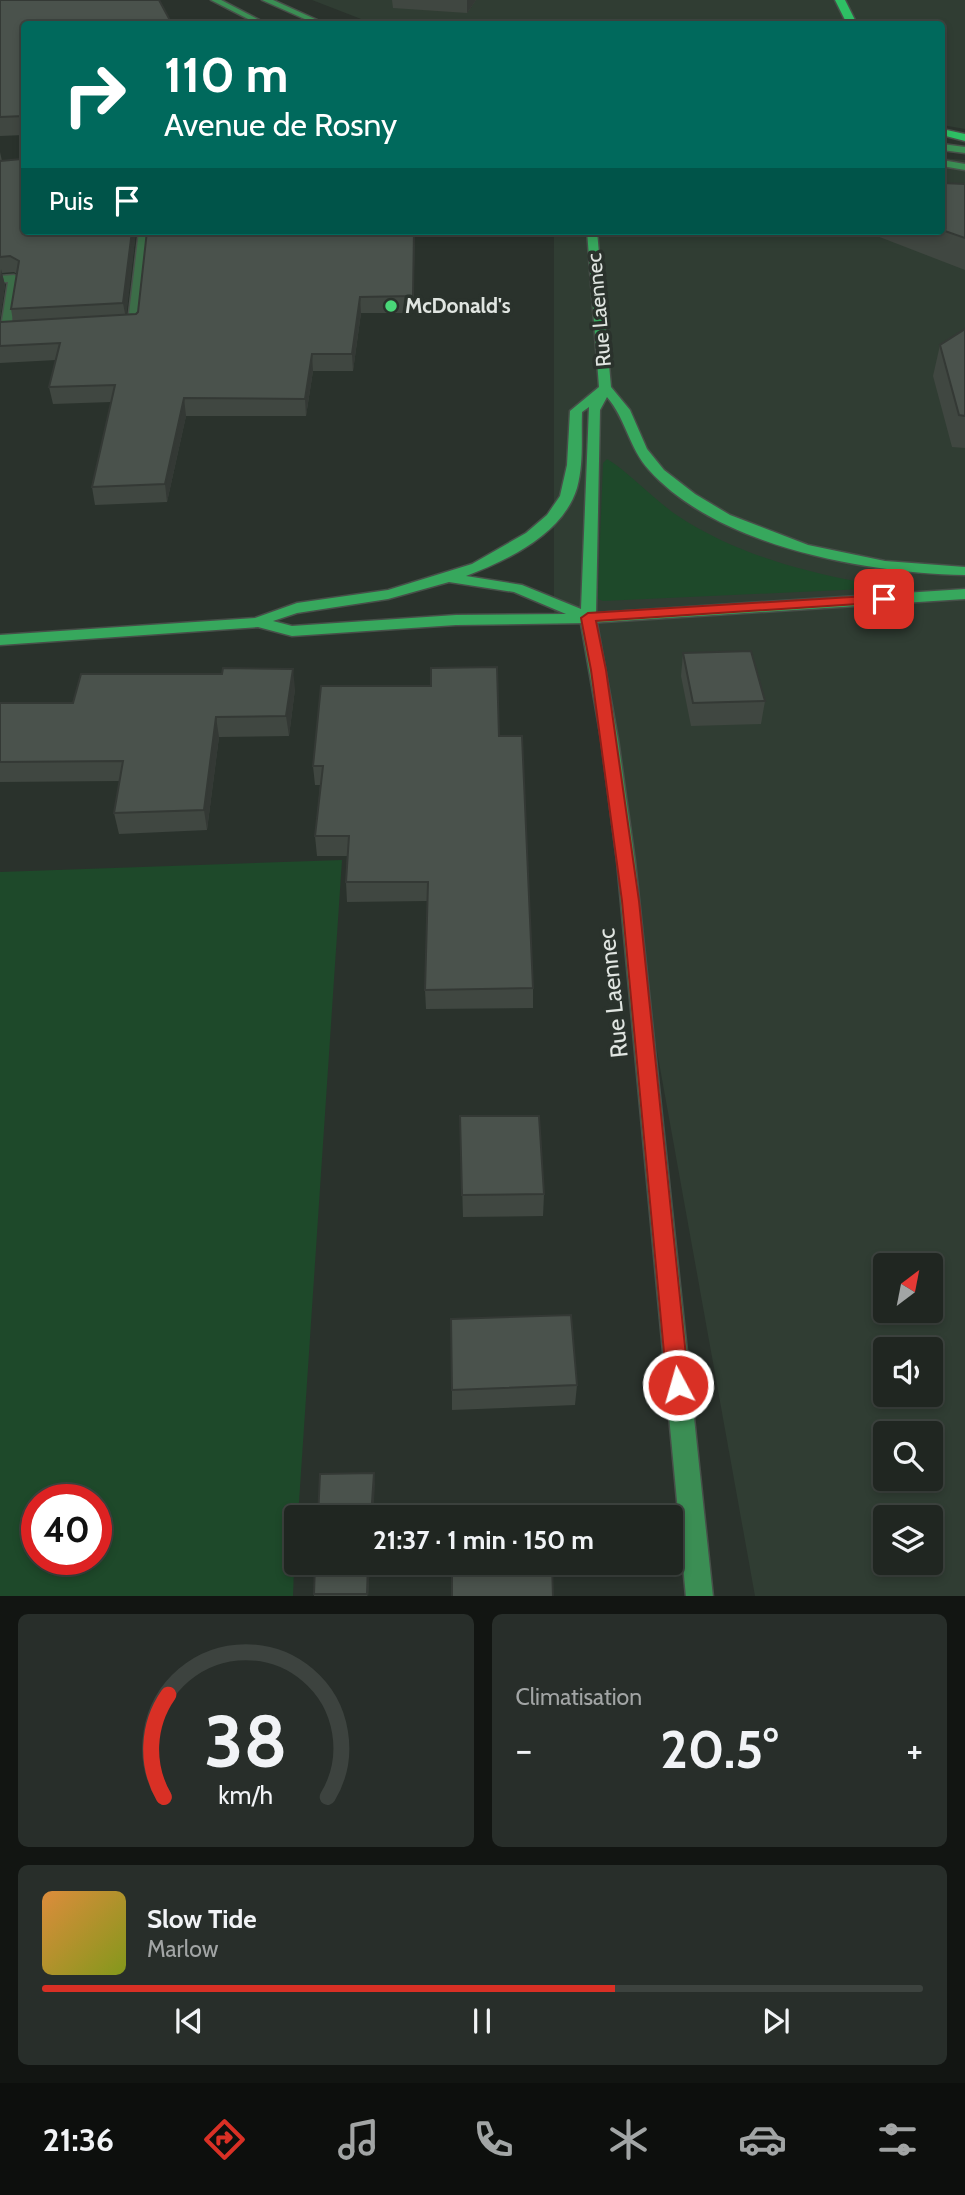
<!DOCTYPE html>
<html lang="fr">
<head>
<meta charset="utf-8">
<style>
	:root { --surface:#202621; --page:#282e2a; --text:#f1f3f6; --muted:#a2a5a5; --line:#3d433f; --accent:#d93025 }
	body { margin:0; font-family:Cabin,sans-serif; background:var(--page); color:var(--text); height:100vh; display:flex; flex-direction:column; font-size:26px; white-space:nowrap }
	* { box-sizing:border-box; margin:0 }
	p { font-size:23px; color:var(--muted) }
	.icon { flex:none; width:38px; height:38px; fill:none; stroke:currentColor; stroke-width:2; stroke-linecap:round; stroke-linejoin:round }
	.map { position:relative; height:1596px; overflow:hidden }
	.sheet { display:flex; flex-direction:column; gap:18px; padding:18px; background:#121512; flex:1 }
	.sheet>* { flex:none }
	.top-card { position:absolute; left:21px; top:21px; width:924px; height:214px; border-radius:7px; box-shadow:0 4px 10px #0003,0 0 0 2px var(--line); background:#00695c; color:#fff; overflow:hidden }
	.needle { width:46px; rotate:32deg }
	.controls { position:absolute; left:873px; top:1253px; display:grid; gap:14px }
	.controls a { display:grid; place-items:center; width:70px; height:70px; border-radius:7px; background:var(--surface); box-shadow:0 4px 10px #0003,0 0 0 2px var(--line); font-size:35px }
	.speed { position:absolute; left:21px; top:1484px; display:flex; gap:14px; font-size:35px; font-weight:700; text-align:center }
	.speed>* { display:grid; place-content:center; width:91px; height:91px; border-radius:50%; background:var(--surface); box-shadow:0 4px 10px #0003,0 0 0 2px var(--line); line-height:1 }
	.speed .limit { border:10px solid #d22; background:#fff; color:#111 }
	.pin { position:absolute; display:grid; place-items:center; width:60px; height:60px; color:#fff; margin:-30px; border-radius:14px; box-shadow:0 4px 10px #0006 }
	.me { position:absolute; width:77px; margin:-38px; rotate:354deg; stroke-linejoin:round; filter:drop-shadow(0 0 5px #0008) }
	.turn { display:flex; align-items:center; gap:24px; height:147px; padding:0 28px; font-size:32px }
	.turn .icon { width:91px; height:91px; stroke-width:2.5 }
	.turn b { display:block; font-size:49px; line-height:60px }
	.then { display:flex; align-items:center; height:66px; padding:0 28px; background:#0003; gap:14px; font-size:26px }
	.big { font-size:52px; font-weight:700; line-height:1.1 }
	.sheet .card { flex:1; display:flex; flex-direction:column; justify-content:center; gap:10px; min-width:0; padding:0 24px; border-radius:10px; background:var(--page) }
	.sheet .dial { align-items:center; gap:0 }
	.dial svg { height:182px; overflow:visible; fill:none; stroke:var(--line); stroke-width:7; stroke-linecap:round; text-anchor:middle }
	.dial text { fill:var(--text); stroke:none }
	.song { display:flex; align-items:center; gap:21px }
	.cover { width:84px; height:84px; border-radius:10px; background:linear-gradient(135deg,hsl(30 70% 55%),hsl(70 70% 35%)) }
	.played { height:7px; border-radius:4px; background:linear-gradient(90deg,var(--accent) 65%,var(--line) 65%) }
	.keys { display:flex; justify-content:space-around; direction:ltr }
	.heat { display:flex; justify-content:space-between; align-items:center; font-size:38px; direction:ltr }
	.sheet .tiles { flex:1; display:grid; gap:18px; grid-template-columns:1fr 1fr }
	.card:last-child { grid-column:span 2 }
	.trip { position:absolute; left:284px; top:1505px; width:399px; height:70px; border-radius:7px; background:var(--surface); box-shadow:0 4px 10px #0003,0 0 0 2px var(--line); font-weight:700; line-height:70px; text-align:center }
	.tab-bar { display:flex; height:112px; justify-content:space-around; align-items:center; background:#0d0f0d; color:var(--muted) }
	.tab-bar .icon { width:49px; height:49px }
	.tab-bar .active { color:var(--accent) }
	.tab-bar b { font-size:32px; color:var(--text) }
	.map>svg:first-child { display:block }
	.built { fill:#303d33; fill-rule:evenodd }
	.green { fill:#1e492a; fill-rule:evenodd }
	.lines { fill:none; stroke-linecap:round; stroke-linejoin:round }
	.street-casing { stroke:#474f49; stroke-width:3 }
	.secondary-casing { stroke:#474f49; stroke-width:3 }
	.primary-casing { stroke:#474f49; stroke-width:3 }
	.highway-casing { stroke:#474f49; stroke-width:3 }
	.street { fill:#3c6d48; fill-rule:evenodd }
	.secondary { fill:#3b8e54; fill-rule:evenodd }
	.primary { fill:#37a85d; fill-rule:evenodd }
	.highway { fill:#2ebf64; fill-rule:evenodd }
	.wall { fill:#404741 }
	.shaded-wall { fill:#343935 }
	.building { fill:#4a524c; stroke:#343935; stroke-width:2 }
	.route { fill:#d93025; stroke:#8d1f18; stroke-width:2 }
	.poi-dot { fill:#49d778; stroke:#2a322c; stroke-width:2.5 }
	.labels { text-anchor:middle; stroke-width:7; stroke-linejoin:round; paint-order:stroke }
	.far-poi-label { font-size:21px; font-weight:bold; fill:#e0e5e1; stroke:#2a322c; text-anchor:start }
	.far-street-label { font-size:21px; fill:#e0e5e1; stroke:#2a322c }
	.street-label { font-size:24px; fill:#e0e5e1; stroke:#2a322c }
</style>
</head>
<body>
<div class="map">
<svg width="965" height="1597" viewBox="0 0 965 1597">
	<rect width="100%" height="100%" fill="#2a322c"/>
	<path class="built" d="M312,0H965V129L942,125V24H374Z
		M942,158L965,160V1596H755L630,901L586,616L554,614V231H942ZM886,1265H931V1311H886ZM886,1349H931V1395H886ZM886,1433H931V1479H886ZM886,1517H931V1563H886Z"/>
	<path class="green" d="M607,459C629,472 654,500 678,516C731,551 793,569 855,581L863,584L864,589L603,601L598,599V594L603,463Z
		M342,860L298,1517H296L293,1596H0V872ZM37,1500H96V1559H37Z"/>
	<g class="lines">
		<defs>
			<path id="street" d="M139,231H149L140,325L122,330L116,326L128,322Z
				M14,275L20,278L10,331L4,335L0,334L8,282H0V276Z"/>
			<path id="secondary" d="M211,0H221L267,24H258Z
				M262,0H273L326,24H316Z
				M942,144L965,147V153L942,150Z
				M942,160L965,164V170L942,166Z
				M588,613L596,618L618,739L635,861L713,1597H686L617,861L601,739L580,618Z"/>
			<path id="primary" d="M587,231H597L611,387L630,410L647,449L664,470L695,494L730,515L808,545L885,561L965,567V575C867,573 718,547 649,470C629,448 626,419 607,397L600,410L596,613L965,589V599L588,623L456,625L292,636L258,627L0,645V635L255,618L297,603L388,590L472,564L526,533L547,515L560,496L567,465L570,411L599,387ZM589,407L581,609L522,585L466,576C508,560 563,534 577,488C584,463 581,437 582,412ZM449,582L514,592L566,614L456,615L292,626L273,621L297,613L388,599Z"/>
			<path id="highway" d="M835,0H845L857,24H847Z
				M942,129L965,134V141L942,135Z"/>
		</defs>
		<use href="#street" class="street-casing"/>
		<use href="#secondary" class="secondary-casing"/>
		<use href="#primary" class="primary-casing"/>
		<use href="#highway" class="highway-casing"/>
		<use href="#street" class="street"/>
		<use href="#secondary" class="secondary"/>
		<use href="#primary" class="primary"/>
		<use href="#highway" class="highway"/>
	</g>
	<path class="wall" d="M0,0L24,24V135L0,136Z
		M392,0H476L467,13L393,8Z
		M0,152L2,161L24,231H136L126,315L136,314L138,312L147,231H415L413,313H361L353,371H313L306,416H186L167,502L95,505L92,487L111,402L53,404L49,387L56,360L0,363V322L13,321L11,309L17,274L14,272L2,273L5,285L0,318Z
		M942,183L965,184V270L864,231H942Z
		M965,329V448L952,447L933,376L940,345Z
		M683,653L765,701L761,724L691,726L681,676Z
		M295,689L289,736L219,737L207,830L119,834L114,813L120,781L0,782V703H73Z
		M499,736L533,988V1008L426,1009L425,990L428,901L347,902L346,882L347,856H317L315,836L320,785H315L313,766Z
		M460,1116L544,1194L543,1216L463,1217Z
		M577,1385L575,1405L452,1410V1390Z
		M370,1563L368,1597H314V1594Z"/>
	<path class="shaded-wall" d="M467,0H476L467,13Z
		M132,231H136L126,319L123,303Z
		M414,231H415L413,313V296Z
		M1,269L5,285L0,318V278Z
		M360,297L361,313L353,371L352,354Z
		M312,354L313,371L306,416L305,399Z
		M184,398L186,416L167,502L165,484Z
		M293,669L295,689L289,736L286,716Z
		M216,717L219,737L207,830L204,810Z
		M374,1473L375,1484L373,1517H371Z
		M368,1563H370L368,1597H367Z"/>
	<path class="building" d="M0,0H159L172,24H24V116L0,117Z
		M24,155V231H132L123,303L11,309L19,261L10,256L0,257V161L21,159Z
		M942,183L965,184V238L942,230Z
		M147,231H414L413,296L360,297L352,354H312L305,399L184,398L165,484L92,487L115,385L49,387L60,343L0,346V322L136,314L138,312Z
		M965,329V416L959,415L940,345Z
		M751,651L765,701L693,703L683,653Z
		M497,667L499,736H522L533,988L425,990L428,882H346L349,836H315L323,766H313L321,686H431V668Z
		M223,668L293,669L286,716L216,717L204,810L114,813L123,761L0,762V703H73L81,674H222Z
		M460,1116H539L544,1194L462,1195Z
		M571,1315L577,1385L452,1390L451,1319Z
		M374,1473L371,1517H318L320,1474Z
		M315,1563H368L367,1594H314Z
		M452,1563H552L553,1597H452Z"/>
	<path class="route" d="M884,595L891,599L889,602L596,621L606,670L639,901L689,1385L686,1393L678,1396L670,1393L667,1385L622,901L591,670L581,618L588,613Z"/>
	<circle class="poi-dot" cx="391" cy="306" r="7"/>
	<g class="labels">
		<g class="far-poi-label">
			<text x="405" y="313">McDonald's</text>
		</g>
		<g class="far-street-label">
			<text transform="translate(599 310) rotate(-95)" y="7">Rue Laennec</text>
		</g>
		<g class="street-label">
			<text transform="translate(613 993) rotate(-96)" y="8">Rue Laennec</text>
		</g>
	</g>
</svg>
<div class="controls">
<a><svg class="needle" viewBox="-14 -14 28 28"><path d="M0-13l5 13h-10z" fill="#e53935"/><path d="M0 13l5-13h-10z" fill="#a2a5a5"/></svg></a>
<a><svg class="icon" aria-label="sound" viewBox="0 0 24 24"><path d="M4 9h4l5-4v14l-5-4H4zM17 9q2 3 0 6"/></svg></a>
<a><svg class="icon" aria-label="search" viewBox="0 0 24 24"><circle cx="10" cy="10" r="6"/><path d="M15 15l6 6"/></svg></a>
<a><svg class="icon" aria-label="layers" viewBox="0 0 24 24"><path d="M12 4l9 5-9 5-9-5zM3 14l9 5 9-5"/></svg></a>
</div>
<div class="speed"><div class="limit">40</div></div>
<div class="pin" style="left:884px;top:599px;background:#d93025"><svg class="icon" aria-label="arrive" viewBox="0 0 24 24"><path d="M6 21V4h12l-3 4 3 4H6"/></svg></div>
<svg class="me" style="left:678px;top:1385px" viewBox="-20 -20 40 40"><circle r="17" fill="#d93025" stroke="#fff" stroke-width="3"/><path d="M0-11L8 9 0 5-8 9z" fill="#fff"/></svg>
<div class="trip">21:37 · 1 min · 150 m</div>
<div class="top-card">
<div class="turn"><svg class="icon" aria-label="right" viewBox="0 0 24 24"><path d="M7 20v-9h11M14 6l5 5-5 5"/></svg><div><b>110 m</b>Avenue de Rosny</div></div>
<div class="then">Puis<svg class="icon" aria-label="arrive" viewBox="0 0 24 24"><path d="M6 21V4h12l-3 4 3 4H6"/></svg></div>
</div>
</div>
<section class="sheet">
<div class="tiles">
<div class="card dial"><svg viewBox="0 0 100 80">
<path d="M14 69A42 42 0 1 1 86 69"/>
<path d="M14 69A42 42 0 0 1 16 24" stroke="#d93025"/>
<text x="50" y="56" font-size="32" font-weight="700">38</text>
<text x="50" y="72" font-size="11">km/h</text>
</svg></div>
<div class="card"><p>Climatisation</p>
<div class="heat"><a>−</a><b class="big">20.5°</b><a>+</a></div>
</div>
<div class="card">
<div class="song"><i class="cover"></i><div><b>Slow Tide</b><p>Marlow</p></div></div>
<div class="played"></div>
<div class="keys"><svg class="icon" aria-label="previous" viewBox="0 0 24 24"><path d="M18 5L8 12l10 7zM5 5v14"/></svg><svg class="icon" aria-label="pause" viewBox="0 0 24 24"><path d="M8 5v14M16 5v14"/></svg><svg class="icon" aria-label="next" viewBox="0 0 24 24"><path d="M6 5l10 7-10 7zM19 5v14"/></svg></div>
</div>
</div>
</section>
<nav class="tab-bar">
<b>21:36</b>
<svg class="icon active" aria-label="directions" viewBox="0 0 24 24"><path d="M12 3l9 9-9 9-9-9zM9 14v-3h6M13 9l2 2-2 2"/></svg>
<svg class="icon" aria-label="music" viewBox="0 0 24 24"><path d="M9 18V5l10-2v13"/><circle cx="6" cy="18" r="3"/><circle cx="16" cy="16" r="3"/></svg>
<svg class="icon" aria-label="phone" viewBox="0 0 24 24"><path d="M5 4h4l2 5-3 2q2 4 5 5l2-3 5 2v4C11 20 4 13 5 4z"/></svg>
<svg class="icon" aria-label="climate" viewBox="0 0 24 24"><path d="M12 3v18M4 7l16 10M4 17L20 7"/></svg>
<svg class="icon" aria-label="car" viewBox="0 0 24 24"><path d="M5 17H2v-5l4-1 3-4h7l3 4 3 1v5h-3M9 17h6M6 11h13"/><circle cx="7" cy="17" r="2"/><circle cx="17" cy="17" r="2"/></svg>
<svg class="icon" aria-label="filters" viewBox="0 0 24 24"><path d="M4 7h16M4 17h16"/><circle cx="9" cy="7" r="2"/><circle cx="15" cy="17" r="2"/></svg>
</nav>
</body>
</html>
